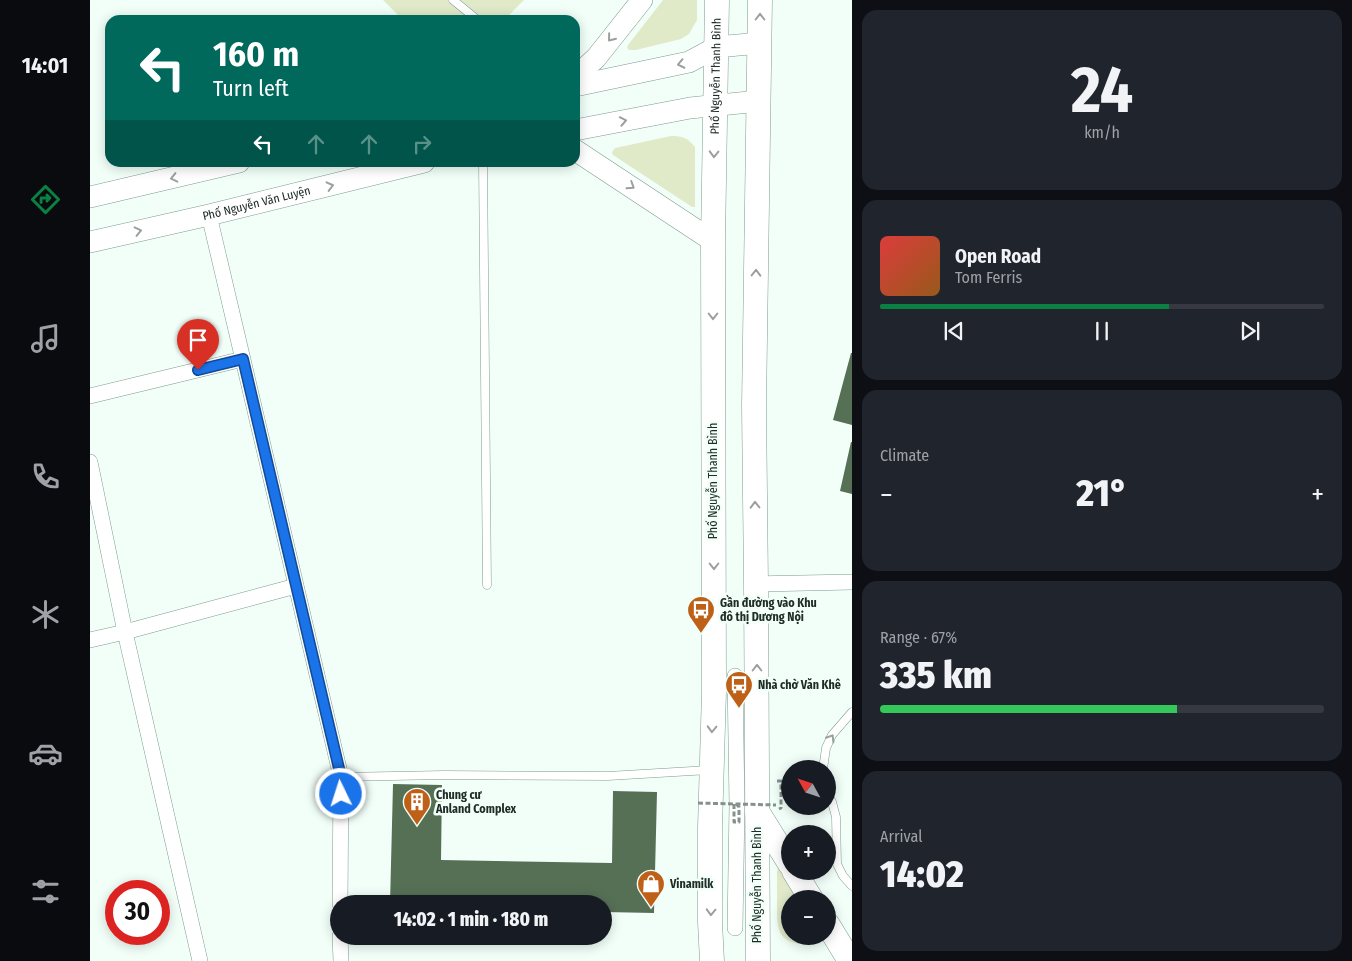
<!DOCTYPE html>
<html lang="en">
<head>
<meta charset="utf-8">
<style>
	:root { --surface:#171b24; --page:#20242c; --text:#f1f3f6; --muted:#9ea1a6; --line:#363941; --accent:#0b8043 }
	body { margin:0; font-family:"Fira Sans Condensed",sans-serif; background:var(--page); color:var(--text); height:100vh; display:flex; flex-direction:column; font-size:19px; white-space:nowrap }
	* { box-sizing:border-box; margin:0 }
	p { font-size:16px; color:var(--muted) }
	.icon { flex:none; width:28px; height:28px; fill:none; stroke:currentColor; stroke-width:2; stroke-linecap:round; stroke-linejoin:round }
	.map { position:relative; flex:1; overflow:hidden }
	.panel { display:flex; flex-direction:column; gap:10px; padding:10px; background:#0d0f14; width:500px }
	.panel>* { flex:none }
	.top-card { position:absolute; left:15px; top:15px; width:475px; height:152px; border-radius:15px; box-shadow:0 2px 12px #0003; background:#00695c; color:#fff; overflow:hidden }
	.needle { width:32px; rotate:310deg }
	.fabs { position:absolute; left:691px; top:760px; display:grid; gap:10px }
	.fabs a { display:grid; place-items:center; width:55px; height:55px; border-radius:50%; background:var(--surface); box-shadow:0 2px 12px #0003; font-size:25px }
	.speed { position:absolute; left:15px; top:880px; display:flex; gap:10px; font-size:25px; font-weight:700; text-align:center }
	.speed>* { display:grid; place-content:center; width:65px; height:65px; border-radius:50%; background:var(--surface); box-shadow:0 2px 12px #0003; line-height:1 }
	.speed .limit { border:8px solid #d22; background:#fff; color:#111 }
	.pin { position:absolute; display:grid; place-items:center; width:42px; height:42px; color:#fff; margin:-51px -21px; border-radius:50% 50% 50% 0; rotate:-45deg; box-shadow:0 0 5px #0007 }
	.pin .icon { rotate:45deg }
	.me { position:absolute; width:55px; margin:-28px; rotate:356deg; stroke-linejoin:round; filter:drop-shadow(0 0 4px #0008) }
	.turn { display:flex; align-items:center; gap:18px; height:105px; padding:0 25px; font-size:22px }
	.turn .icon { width:65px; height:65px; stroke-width:2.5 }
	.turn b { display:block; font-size:35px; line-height:42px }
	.lanes { display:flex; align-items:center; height:48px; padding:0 25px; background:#0003; justify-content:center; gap:25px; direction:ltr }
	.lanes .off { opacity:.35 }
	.big { font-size:38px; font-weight:800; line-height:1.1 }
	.panel .card { flex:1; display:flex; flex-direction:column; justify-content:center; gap:8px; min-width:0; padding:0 18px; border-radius:15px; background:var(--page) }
	.panel .dial { align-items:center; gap:0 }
	.dial b { font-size:65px; line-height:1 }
	.song { display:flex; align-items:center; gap:15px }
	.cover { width:60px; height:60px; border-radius:8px; background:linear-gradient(135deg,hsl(0 70% 55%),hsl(30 70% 35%)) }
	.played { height:5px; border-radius:2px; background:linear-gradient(90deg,var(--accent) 65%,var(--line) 65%) }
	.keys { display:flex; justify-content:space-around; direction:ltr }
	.heat { display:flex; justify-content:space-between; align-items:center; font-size:28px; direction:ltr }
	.charge { height:8px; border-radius:4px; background:linear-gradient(90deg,#34c759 67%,var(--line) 0) }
	.trip { position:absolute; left:240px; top:895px; width:282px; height:50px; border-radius:25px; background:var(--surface); box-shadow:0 2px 12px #0003; font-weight:800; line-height:50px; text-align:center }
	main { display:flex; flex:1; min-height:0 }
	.menu { display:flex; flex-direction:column; width:90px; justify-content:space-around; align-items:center; background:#090b0e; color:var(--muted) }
	.menu .icon { width:35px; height:35px }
	.menu .on { color:var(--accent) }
	.menu b { font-size:22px; color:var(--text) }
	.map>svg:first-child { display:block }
	.green { fill:#e0eac9 }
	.building { fill:#567056 }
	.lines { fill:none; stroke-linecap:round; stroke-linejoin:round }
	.lane-casing { stroke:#7d9c8f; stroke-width:9 }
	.street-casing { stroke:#7d9c8f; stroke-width:16 }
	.secondary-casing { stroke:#7d9c8f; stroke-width:22 }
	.primary-casing { stroke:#7d9c8f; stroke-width:25 }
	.path { stroke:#85918c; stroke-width:3; stroke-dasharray:5 2.5; stroke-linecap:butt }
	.lane { stroke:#fff; stroke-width:8 }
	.street { stroke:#fff; stroke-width:15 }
	.secondary { stroke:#fff; stroke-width:21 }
	.primary { stroke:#fff; stroke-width:24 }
	.path-bridge { stroke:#85918c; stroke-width:3; stroke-dasharray:5 2.5; stroke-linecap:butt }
	.oneway { stroke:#9ba09e }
	.route-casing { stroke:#114b97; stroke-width:12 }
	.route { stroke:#1a73e8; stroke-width:9 }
	.labels { text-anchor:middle; stroke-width:5; stroke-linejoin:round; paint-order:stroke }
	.street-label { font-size:12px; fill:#202c27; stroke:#f2fff9 }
	.poi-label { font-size:12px; font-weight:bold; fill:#202c27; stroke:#f2fff9; text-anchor:start }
</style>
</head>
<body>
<main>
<nav class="menu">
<b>14:01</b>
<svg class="icon on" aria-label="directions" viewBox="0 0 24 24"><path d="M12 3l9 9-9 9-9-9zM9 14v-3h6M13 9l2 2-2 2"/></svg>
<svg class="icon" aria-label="music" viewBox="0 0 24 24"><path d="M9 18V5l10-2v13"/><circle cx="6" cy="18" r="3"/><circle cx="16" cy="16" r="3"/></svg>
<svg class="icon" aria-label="phone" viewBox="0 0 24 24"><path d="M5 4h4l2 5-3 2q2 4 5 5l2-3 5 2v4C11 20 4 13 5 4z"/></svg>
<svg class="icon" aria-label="climate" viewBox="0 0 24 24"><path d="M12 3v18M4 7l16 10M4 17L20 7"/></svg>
<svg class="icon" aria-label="car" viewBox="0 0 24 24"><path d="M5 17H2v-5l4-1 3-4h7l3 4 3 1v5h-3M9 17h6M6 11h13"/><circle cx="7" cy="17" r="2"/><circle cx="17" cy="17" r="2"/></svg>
<svg class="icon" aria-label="filters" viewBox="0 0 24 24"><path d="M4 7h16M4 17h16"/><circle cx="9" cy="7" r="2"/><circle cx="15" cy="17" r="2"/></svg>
</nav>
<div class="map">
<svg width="762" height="961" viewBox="0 0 762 961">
	<rect width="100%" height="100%" fill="#f2fff9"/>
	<path class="green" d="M293,0H434L414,20H313Z
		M573,0H607V20L599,34L591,39L546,50H539L537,48L538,45Z
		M581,136C593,136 598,138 605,147V207H602L596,203L523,155L522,152L525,148Z
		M690,867L708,899H700V936H729L730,939C726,945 719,945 712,944C686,942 687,925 687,904C687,893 687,883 687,872L688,868Z"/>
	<path class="building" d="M761,353H762V425L743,420Z
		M761,442H762V494L750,491Z
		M303,784L352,785L351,860L522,863L523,791L567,792L564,913L514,912V904H300Z"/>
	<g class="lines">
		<defs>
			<path id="lane" d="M363,0L384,17
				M393,162L397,585
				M733,769L736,748L742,735L762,712
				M251,777L354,775L518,776L619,770
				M738,795L742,802L746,817L747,864L753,876L762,886"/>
			<path id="street" d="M119,215L251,777L250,904
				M0,396L153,359
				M0,462L35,632L110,961
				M666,584L762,582
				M0,640L35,632L206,586
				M645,928L647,805L645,676
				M250,936L251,961"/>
			<g id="secondary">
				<path d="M485,77L506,58L552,0"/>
				<path d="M485,86L599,62L627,47L670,43"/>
				<path d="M485,130L600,108L669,101"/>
				<path d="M485,150L623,241"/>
				<path d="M0,197L149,162"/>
				<path id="s1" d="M0,242L119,215L334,162"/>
			</g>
			<g id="primary">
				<path d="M667,811L700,864"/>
				<path d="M704,871L721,899"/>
				<path d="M738,925L760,961"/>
				<path id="s2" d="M622,961L620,922V828L624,691L623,241L627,0"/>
				<path d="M668,961L666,584L664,406L670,0"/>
			</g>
		</defs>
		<use href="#lane" class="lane-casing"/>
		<use href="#street" class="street-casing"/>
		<use href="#secondary" class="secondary-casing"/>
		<use href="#primary" class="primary-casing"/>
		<path class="path" d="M687,781H691V808L689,809"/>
		<use href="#lane" class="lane"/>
		<use href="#street" class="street"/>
		<use href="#secondary" class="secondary"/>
		<use href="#primary" class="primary"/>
		<path class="path-bridge" d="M608,803L686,805
			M644,804V822H649V807L647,805"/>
	</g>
	<defs><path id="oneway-chevron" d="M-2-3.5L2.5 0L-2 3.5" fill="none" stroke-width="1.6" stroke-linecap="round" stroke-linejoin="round" transform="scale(1.25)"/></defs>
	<g class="oneway">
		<use href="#oneway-chevron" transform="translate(670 17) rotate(-90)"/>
		<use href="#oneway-chevron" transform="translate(521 38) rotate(129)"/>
		<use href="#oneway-chevron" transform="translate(591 64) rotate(168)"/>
		<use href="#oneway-chevron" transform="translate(533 121) rotate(-11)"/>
		<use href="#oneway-chevron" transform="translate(624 154) rotate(91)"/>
		<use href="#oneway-chevron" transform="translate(84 178) rotate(167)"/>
		<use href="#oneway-chevron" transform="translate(240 186) rotate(-14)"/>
		<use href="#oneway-chevron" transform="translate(541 186) rotate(33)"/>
		<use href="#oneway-chevron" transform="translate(48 231) rotate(-13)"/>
		<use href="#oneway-chevron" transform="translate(666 273) rotate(-89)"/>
		<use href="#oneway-chevron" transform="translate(623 316) rotate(90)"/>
		<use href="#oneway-chevron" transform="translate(665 505) rotate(-91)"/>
		<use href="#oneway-chevron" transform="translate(624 566) rotate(90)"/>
		<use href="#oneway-chevron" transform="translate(667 668) rotate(-90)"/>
		<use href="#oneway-chevron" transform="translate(622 729) rotate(92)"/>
		<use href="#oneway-chevron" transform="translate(741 738) rotate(-58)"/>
		<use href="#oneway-chevron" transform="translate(621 912) rotate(92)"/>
	</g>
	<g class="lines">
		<defs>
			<path id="route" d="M108,370L153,359L251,777V794"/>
		</defs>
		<use href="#route" class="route-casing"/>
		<use href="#route" class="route"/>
	</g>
	<defs>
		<symbol id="bus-pin" viewBox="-11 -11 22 30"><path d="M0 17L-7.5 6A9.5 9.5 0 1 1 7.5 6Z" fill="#bf6018" stroke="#f2fff9"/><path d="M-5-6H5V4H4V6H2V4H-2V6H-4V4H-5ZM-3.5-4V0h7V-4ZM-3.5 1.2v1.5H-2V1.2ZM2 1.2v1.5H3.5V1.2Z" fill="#fff"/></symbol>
		<symbol id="building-pin" viewBox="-11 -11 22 30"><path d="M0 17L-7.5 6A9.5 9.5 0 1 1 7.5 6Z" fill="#bf6018" stroke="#f2fff9"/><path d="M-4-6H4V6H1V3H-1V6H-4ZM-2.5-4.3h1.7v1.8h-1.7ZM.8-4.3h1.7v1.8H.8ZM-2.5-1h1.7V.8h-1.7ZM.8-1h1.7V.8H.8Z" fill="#fff"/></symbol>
		<symbol id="shop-pin" viewBox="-11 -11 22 30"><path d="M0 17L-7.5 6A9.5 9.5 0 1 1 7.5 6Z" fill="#bf6018" stroke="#f2fff9"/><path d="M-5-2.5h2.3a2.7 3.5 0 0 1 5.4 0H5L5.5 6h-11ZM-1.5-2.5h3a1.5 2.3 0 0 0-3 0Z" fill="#fff"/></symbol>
	</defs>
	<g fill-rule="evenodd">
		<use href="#bus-pin" x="595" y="594" width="32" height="43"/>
		<use href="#bus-pin" x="633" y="669" width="32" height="43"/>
		<use href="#building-pin" x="311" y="786" width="32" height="43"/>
		<use href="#shop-pin" x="545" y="868" width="32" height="43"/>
	</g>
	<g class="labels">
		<g class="street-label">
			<text dy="4" stroke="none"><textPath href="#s2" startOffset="885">Phố Nguyễn Thanh Bình</textPath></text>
			<text dy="4" stroke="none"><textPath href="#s1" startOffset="171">Phố Nguyễn Văn Luyện</textPath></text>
			<text transform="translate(623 481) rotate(-90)" y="4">Phố Nguyễn Thanh Bình</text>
			<text transform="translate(667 885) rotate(-90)" y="4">Phố Nguyễn Thanh Bình</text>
		</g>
		<g class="poi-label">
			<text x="630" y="607">Gần đường vào Khu<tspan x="630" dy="14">đô thị Dương Nội</tspan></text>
			<text x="668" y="689">Nhà chờ Văn Khê</text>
			<text x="346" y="799">Chung cư<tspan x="346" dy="14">Anland Complex</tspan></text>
			<text x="580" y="888">Vinamilk</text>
		</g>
	</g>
</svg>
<div class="fabs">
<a><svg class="needle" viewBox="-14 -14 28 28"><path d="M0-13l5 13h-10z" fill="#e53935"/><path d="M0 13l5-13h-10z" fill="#9ea1a6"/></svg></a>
<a>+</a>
<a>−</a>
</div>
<div class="speed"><div class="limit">30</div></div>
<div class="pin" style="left:108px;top:370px;background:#d93025"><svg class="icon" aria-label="arrive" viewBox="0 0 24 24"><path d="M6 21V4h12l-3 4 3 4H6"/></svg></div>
<svg class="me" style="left:251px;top:794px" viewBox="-20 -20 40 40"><circle r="17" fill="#1a73e8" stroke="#fff" stroke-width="3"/><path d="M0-11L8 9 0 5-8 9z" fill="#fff"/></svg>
<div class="trip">14:02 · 1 min · 180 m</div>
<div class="top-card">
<div class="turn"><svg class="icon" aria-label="left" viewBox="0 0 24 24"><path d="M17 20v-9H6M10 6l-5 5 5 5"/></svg><div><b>160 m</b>Turn left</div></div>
<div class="lanes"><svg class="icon" aria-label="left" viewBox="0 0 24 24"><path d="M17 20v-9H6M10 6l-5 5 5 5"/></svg><svg class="icon off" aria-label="ahead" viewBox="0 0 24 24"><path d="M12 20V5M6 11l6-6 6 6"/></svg><svg class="icon off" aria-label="ahead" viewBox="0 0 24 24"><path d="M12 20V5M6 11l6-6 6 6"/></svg><svg class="icon off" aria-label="right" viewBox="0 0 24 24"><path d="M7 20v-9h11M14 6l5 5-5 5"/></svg></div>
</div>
</div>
<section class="panel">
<div class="card dial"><b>24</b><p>km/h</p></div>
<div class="card">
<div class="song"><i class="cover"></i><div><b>Open Road</b><p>Tom Ferris</p></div></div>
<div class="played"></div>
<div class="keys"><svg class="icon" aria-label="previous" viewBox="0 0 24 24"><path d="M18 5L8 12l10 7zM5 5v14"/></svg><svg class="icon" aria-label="pause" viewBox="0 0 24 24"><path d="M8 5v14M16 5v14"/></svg><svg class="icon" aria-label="next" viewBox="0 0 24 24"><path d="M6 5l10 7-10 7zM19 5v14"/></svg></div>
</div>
<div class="card"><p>Climate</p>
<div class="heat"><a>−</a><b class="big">21°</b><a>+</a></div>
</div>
<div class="card"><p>Range · 67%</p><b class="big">335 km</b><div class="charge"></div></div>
<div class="card"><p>Arrival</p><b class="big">14:02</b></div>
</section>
</main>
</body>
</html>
